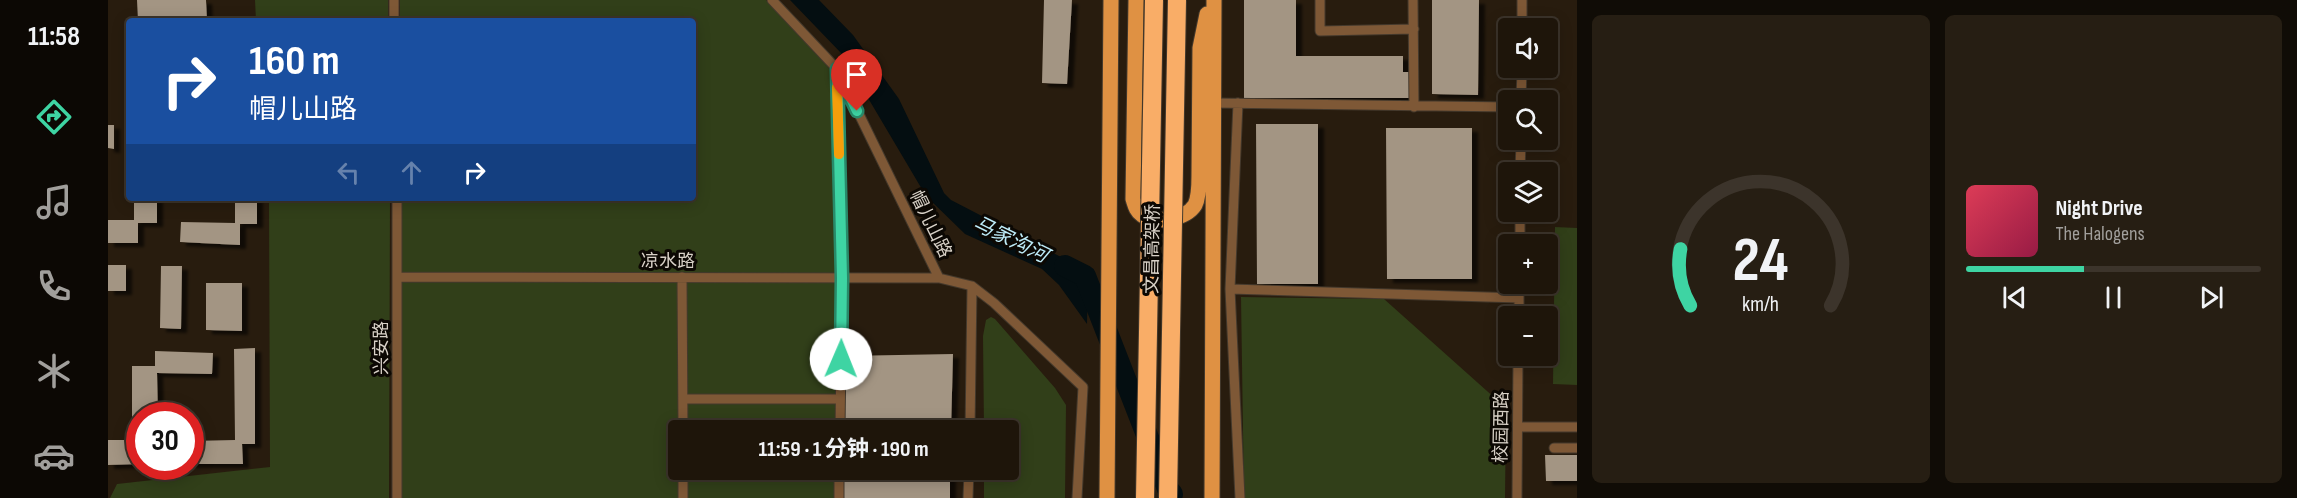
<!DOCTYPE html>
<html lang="zh">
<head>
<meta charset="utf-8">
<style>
	:root { --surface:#1e150a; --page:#261e13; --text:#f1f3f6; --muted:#a19f9c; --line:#3c342b; --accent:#3ed4a3 }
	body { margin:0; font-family:"Sofia Sans Condensed","Noto Sans SC",sans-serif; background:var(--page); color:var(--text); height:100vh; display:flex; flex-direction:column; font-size:22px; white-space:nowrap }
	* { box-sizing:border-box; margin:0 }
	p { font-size:20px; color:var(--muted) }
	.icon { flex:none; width:33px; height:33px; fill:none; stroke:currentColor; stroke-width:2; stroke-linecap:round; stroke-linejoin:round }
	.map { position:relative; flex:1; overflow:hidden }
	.drawer { display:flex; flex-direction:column; gap:15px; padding:15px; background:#100c06; width:720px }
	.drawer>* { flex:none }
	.top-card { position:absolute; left:18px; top:18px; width:570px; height:183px; border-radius:6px; box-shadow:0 3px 15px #0003,0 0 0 2px var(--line); background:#1a4fa0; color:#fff; overflow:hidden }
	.tools { position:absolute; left:1390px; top:18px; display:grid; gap:12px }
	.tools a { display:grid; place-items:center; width:60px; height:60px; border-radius:6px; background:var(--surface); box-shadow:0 3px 15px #0003,0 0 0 2px var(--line); font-size:30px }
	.speed { position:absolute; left:18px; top:402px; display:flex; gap:12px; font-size:30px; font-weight:700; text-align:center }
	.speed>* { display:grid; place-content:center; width:78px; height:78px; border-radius:50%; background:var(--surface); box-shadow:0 3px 15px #0003,0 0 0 2px var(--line); line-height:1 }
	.speed .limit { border:9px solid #d22; background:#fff; color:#111 }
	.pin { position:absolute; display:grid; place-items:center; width:51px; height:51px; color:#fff; margin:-62px -26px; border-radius:50% 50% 50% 0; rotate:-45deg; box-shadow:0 0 6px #0007 }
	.pin .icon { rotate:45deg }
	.me { position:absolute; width:66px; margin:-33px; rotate:1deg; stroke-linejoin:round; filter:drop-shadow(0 0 4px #0008) }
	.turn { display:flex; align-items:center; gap:21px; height:126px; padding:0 24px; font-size:27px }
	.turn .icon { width:78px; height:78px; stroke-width:2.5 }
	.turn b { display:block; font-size:42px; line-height:51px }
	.lanes { display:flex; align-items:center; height:57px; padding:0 24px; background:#0003; justify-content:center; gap:30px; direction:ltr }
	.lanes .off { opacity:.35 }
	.drawer .card { flex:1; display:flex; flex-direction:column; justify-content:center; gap:9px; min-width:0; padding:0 21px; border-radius:9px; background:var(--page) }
	.drawer .dial { align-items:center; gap:0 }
	.dial svg { height:156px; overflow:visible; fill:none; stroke:var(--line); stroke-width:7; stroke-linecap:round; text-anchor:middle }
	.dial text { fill:var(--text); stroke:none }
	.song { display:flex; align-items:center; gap:18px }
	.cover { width:72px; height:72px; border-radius:9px; background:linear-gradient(135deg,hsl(350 70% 55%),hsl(340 70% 35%)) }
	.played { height:6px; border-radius:3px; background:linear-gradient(90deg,var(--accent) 40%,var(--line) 40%) }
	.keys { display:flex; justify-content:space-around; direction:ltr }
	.drawer .tiles { flex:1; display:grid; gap:15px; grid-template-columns:repeat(2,1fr) }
	.trip { position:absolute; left:560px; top:420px; width:351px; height:60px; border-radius:6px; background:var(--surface); box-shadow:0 3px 15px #0003,0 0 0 2px var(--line); font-weight:700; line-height:60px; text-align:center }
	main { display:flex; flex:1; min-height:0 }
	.tab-bar { display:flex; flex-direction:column; width:108px; justify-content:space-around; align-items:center; background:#0c0804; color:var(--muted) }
	.tab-bar .icon { width:42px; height:42px }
	.tab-bar .active { color:var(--accent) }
	.tab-bar b { font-size:27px; color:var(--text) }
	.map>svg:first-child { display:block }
	.green { fill:#313f19 }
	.water { fill:#040e11 }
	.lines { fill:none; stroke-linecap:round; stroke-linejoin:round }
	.river { stroke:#040e11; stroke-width:22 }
	.building { fill:#a39583; filter:url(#shadow) }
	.street-casing { stroke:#44392c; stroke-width:11 }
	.primary-casing { stroke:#44392c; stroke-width:17 }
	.street { stroke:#7e5836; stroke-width:9 }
	.primary { stroke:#df9143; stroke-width:15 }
	.highway-bridge-casing { stroke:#44392c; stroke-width:20; stroke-linecap:butt }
	.highway-bridge { stroke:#f9ad67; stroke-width:18 }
	.route-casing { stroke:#288a6a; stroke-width:15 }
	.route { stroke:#3ed4a3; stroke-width:10 }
	.slow { stroke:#f59e0b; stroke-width:10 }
	.labels { text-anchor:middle; stroke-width:6; stroke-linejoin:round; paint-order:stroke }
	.street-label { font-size:18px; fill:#d8d1c7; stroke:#0c0803 }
	.water-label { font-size:20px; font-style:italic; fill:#bfedfa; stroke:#0c0803 }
</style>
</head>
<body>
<main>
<nav class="tab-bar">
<b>11:58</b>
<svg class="icon active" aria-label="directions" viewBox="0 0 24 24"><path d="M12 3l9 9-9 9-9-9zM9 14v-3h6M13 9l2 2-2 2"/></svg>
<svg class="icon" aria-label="music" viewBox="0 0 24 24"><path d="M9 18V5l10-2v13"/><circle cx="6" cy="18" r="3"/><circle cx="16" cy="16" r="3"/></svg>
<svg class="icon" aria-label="phone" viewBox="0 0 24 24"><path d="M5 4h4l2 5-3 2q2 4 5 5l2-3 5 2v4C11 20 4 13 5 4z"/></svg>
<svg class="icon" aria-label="climate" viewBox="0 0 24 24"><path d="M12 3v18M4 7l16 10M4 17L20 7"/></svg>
<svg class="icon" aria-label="car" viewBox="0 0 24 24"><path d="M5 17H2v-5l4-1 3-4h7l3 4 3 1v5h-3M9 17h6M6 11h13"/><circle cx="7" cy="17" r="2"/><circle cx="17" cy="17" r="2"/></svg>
</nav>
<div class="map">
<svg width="1469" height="498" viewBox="0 0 1469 498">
	<defs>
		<filter id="shadow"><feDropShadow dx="6" dy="4" stdDeviation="1.5" flood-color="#0009"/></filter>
	</defs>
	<rect width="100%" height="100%" fill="#281c0e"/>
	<path class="green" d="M147,0H280V21H148Z
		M292,0H658L724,71L730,273H293V198H585V21H292Z
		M161,198H282L281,498H2L9,484L162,467Z
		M1447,227L1469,228V385L1445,384Z
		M294,282H728L727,430H570V470H727L726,498H293Z
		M1133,297L1276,299L1398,408L1397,498H1136Z
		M883,317L887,319L947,388L958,405L957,498H876V470H900V430H876L875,336L878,320Z"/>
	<path class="water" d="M682,0H711L745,35L791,99L836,193L843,200L980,271L979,324L951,285L934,269L857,234L818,196L734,54Z"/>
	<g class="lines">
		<path class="river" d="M957,266L977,276L1060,489L1064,494"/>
	</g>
	<path class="building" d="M29,0H98L99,21H30Z
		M936,0H964L959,84L934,83Z
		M1136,0H1188V56H1295V72H1303V98H1136Z
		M1324,0H1371L1370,95L1324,94Z
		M1148,124H1210V284H1149Z
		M0,125H6V149L0,148Z
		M1278,128H1364V279H1279Z
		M26,198H49V223H30V243H0V220H26Z
		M127,198H149V224H132V245L72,242L73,222L127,223Z
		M0,265H18V291H0Z
		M53,266H74L73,329L52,328Z
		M98,283H134V331L98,330Z
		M147,348V444H134L135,464H82V441L127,440L126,349Z
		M47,351L105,353L104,374L49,373L50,416H32V464L0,465V440H24V366H47Z
		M845,354L843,430H735L736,356Z
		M1437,455H1469V481H1438Z
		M734,470H842V498H734Z"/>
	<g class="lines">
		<defs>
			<path id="street" d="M286,0V21
				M664,0L729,69L831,278L864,286L886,303L975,387L969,498
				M1212,0V31L1306,29
				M1305,0L1306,107
				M1414,28V0
				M729,75L734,278L732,430
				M1413,100L1414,68
				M1105,103L1401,107
				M1130,103L1122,289L1132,498
				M1412,172L1413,140
				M289,198V498
				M1412,244V212
				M290,277L831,278
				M574,277L575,430
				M1122,289L1411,298
				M1411,316V284
				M575,399H732
				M1410,427H1469
				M862,430L864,286
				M1446,448H1469
				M575,470V498
				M731,498V470
				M860,498L861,470
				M1409,498L1410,356"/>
			<path id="primary" d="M1028,0L1025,199C1027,205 1028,211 1034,215C1047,225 1078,219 1087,205C1091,197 1091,185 1091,176L1092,48L1099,14
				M999,498L1003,0
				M1104,498L1106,0"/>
		</defs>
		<use href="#street" class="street-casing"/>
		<use href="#primary" class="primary-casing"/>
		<use href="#street" class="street"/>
		<use href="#primary" class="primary"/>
		<defs>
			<path id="highway-bridge" d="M1037,498L1046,0
				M1060,498L1069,0"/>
		</defs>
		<use href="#highway-bridge" class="highway-bridge-casing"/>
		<use href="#highway-bridge" class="highway-bridge"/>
	</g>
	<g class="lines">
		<defs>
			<path id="route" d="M733,359L734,278L729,69L749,111"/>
		</defs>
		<use href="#route" class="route-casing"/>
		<use href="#route" class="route"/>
		<path class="slow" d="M729,87L731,154"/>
	</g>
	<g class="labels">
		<g class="street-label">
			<text transform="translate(823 224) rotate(64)" y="6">帽儿山路</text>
			<text transform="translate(1044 249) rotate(-89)" y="6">文昌高架桥</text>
			<text x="560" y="267">凉水路</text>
			<text transform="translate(273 348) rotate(-90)" y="6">兴安路</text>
			<text transform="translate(1393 427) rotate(-89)" y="6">校园西路</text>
		</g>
		<g class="water-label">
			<text transform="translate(903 239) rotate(26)" y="7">马家沟河</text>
		</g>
	</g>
</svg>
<div class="tools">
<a><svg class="icon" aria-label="sound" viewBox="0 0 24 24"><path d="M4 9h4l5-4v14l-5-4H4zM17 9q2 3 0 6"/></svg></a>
<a><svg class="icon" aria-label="search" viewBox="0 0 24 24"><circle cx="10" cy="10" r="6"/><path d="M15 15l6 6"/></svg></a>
<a><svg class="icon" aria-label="layers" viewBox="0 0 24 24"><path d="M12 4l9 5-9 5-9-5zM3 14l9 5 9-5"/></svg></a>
<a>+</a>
<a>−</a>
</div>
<div class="speed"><div class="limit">30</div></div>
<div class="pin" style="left:749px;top:111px;background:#d93025"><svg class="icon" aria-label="arrive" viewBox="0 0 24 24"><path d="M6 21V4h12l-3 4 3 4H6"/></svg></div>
<svg class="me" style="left:733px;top:359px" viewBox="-20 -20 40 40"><circle r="19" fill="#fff"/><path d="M0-13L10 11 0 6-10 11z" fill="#3ed4a3"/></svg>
<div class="trip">11:59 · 1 分钟 · 190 m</div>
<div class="top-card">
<div class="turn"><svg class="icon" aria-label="right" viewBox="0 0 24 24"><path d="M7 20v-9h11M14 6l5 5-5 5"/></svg><div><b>160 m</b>帽儿山路</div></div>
<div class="lanes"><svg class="icon off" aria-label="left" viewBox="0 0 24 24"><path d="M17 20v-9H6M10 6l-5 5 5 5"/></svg><svg class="icon off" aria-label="ahead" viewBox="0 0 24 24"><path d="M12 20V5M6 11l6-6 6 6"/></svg><svg class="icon" aria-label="right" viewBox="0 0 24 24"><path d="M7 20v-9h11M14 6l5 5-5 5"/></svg></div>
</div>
</div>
<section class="drawer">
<div class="tiles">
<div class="card dial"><svg viewBox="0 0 100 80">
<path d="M14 69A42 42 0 1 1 86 69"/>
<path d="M14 69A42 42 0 0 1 9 40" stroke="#3ed4a3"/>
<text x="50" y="56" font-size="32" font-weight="700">24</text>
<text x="50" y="72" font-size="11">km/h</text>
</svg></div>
<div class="card">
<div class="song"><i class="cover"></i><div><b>Night Drive</b><p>The Halogens</p></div></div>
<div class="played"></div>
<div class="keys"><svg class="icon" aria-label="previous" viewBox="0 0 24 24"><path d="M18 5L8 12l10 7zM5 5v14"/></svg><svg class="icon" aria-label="pause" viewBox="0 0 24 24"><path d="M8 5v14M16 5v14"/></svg><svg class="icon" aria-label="next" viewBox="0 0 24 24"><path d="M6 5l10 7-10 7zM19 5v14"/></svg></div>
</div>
</div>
</section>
</main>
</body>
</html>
